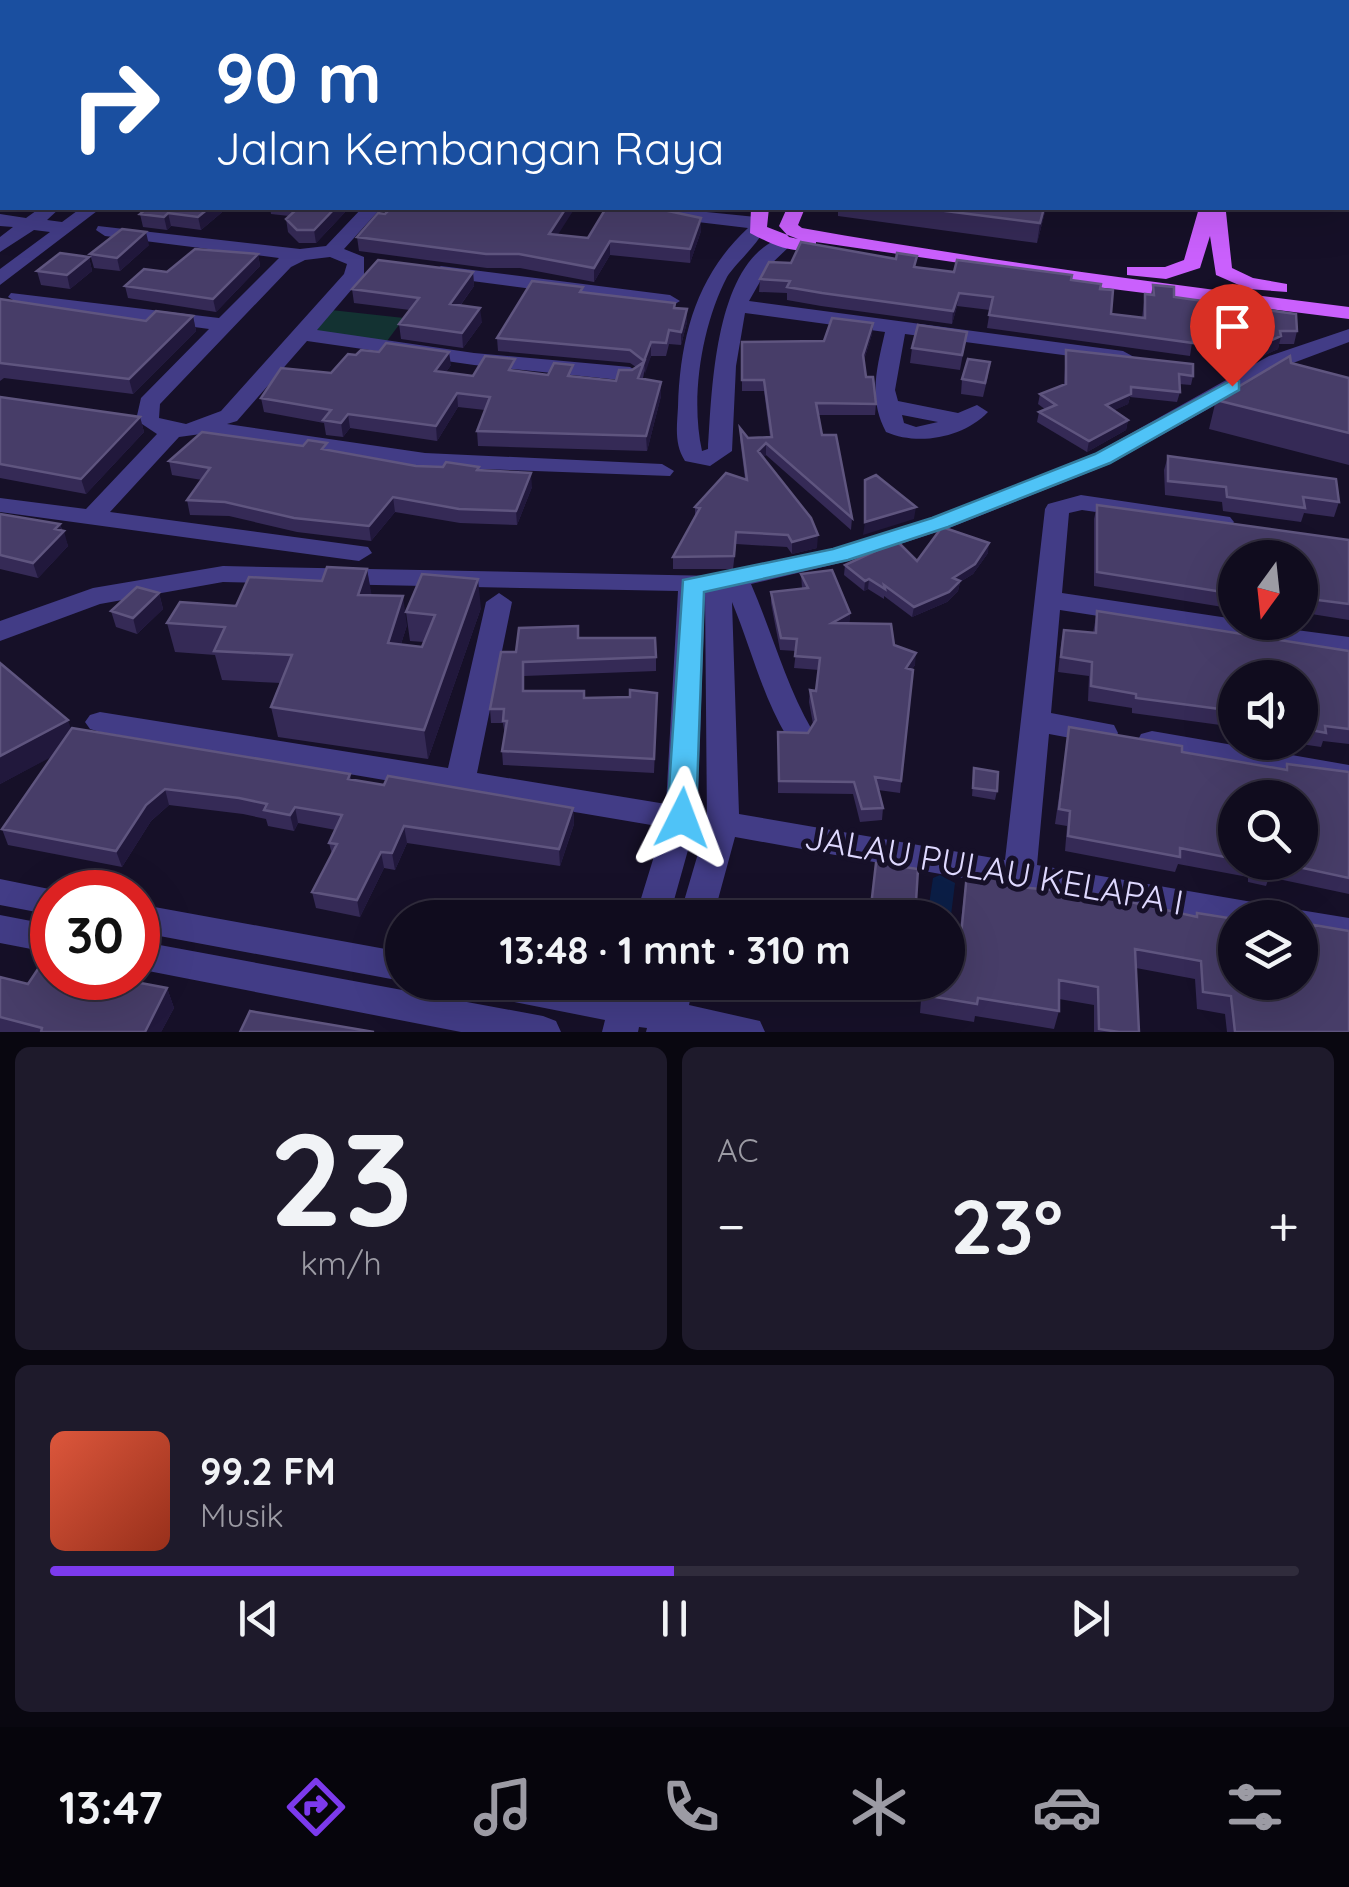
<!DOCTYPE html>
<html lang="id">
<head>
<meta charset="utf-8">
<style>
	:root { --surface:#100c1e; --page:#1e1a2b; --text:#f1f3f6; --muted:#9c9ba4; --line:#302c3c; --accent:#7c3aed }
	body { margin:0; font-family:Quicksand,sans-serif; background:var(--page); color:var(--text); height:100vh; display:flex; flex-direction:column; font-size:38px; white-space:nowrap }
	* { box-sizing:border-box; margin:0 }
	p { font-size:32px; color:var(--muted) }
	.icon { flex:none; width:55px; height:55px; fill:none; stroke:currentColor; stroke-width:2; stroke-linecap:round; stroke-linejoin:round }
	.map { position:relative; height:1032px; overflow:hidden }
	.panel { display:flex; flex-direction:column; gap:15px; padding:15px; background:#090710; flex:1 }
	.panel>* { flex:none }
	.guide { position:absolute; left:0px; top:0px; width:1350px; height:210px; box-shadow:0 10px 40px #0002,0 0 0 2px var(--line); background:#1a4fa0; color:#fff; overflow:hidden }
	.needle { width:65px; rotate:195deg }
	.buttons { position:absolute; left:1218px; top:540px; display:grid; gap:20px }
	.buttons a { display:grid; place-items:center; width:100px; height:100px; border-radius:50%; background:var(--surface); box-shadow:0 10px 40px #0002,0 0 0 2px var(--line); font-size:50px }
	.speed { position:absolute; left:30px; top:870px; display:flex; gap:20px; font-size:50px; font-weight:700; text-align:center }
	.speed>* { display:grid; place-content:center; width:130px; height:130px; border-radius:50%; background:var(--surface); box-shadow:0 10px 40px #0002,0 0 0 2px var(--line); line-height:1 }
	.speed .limit { border:15px solid #d22; background:#fff; color:#111 }
	.pin { position:absolute; display:grid; place-items:center; width:85px; height:85px; color:#fff; margin:-102px -42px; border-radius:50% 50% 50% 0; rotate:-45deg; box-shadow:0 0 10px #0007 }
	.pin .icon { rotate:45deg }
	.me { position:absolute; width:110px; margin:-55px; rotate:3deg; stroke-linejoin:round; filter:drop-shadow(0 0 8px #0008) }
	.turn { display:flex; align-items:center; gap:35px; height:210px; padding:0 50px; font-size:45px }
	.turn .icon { width:130px; height:130px; stroke-width:2.5 }
	.turn b { display:block; font-size:70px; line-height:85px }
	.big { font-size:75px; font-weight:700; line-height:1.1 }
	.panel .widget { flex:1; display:flex; flex-direction:column; justify-content:center; gap:15px; min-width:0; padding:0 35px; border-radius:15px; background:var(--page) }
	.panel .dial { align-items:center; gap:0 }
	.dial b { font-size:130px; line-height:1 }
	.song { display:flex; align-items:center; gap:30px }
	.cover { width:120px; height:120px; border-radius:15px; background:linear-gradient(135deg,hsl(10 70% 55%),hsl(10 70% 35%)) }
	.played { height:10px; border-radius:5px; background:linear-gradient(90deg,var(--accent) 50%,var(--line) 50%) }
	.keys { display:flex; justify-content:space-around; direction:ltr }
	.heat { display:flex; justify-content:space-between; align-items:center; font-size:55px; direction:ltr }
	.panel .tiles { flex:1; display:grid; gap:15px; grid-template-columns:1fr 1fr }
	.widget:last-child { grid-column:span 2 }
	.trip { position:absolute; left:385px; top:900px; width:580px; height:100px; border-radius:50px; background:var(--surface); box-shadow:0 10px 40px #0002,0 0 0 2px var(--line); font-weight:700; line-height:100px; text-align:center }
	.dock { display:flex; height:160px; justify-content:space-around; align-items:center; background:#06050c; color:var(--muted) }
	.dock .icon { width:70px; height:70px }
	.dock .selected { color:var(--accent) }
	.dock b { font-size:45px; color:var(--text) }
	.map>svg:first-child { display:block }
	.green { fill:#133232 }
	.water { fill:#0b1e46 }
	.lines { fill:none; stroke-linecap:round; stroke-linejoin:round }
	.minor { fill:#423c86; fill-rule:evenodd }
	.major { fill:#ca60fd; fill-rule:evenodd }
	.wall { fill:#352a56; fill-rule:evenodd }
	.shaded-wall { fill:#21183c }
	.building { fill:#473d68; stroke:#5f557f; stroke-width:2.5 }
	.route { fill:#4fc3f7; stroke:#337fa1; stroke-width:2.5 }
	.labels { text-anchor:middle; stroke-width:10; stroke-linejoin:round; paint-order:stroke }
	.near-street-label { font-size:35px; fill:#ded8fe; stroke:#161028 }
</style>
</head>
<body>
<div class="map">
<svg width="1349" height="1032" viewBox="0 0 1349 1032">
	<rect width="100%" height="100%" fill="#161028"/>
	<path class="green" d="M331,310L404,318L387,341L313,332Z"/>
	<path class="water" d="M940,875L955,883L948,939V918H927L933,878Z"/>
	<g class="lines">
		<path class="minor" d="M1297,0H1311V2H1297Z
			M1348,52H1349V60H1348Z
			M40,208H60L47,220L62,222L81,208H101L0,285V269L50,232L34,230L0,252V237L13,227L0,226V214L26,218Z
			M362,208H381L344,249L364,257V275L317,330L474,353L630,367L641,374L630,381L474,365L307,341L237,421L227,424L425,453L662,464L674,471L670,476L425,467L201,434L179,437L110,512L368,547L372,553L359,561L0,512V498L86,509L157,434L136,420L141,398L209,329L18,303L8,297L11,293L219,318L279,258L105,236L96,230L98,226L300,249L326,246ZM330,257L347,264L344,274L221,411L186,424L159,418L160,404L291,267L305,260Z
			M613,208H667L756,217L765,223C767,237 736,262 727,277C702,325 690,397 702,451L708,449C712,391 714,259 783,237L793,243L769,266L749,301L1123,351L1134,357L1123,363L905,334L895,390L898,401L958,413L977,405L988,412C963,438 918,446 886,432C868,398 877,368 885,332L745,313L736,366L732,451L710,466L685,461C674,444 677,426 678,407C680,338 696,276 748,228L622,213ZM902,415L938,422L916,427L904,423Z
			M441,266L670,295L680,301L670,307L434,276L431,272Z
			M1349,329V342L1285,366L1110,464L949,528L848,561L751,584C772,632 786,685 812,730L807,737H787C762,695 751,648 732,602L739,814L1005,860L1045,509L1048,504L1081,495L1230,517L1234,522L1230,527L1221,530L1082,510L1069,513L1062,593L1235,619V622L1349,637V655L1060,610L1051,713L1114,725L1118,733L1114,741L1103,744L1049,734L1037,865L1264,904L1276,908L1281,918H1235V927L735,837L713,918H679L707,823L705,593L697,818L669,918H635L663,827L100,732L90,729L85,722L90,715L100,712L448,768L486,602L499,593L512,602L477,773L666,804L678,591L223,582L100,604L0,641V621L93,588L223,566L718,576L832,549L931,518L1094,454L1269,356Z
			M1152,731L1349,765V787L1141,750L1137,742L1141,734Z
			M0,879L64,892H52V915L0,905Z
			M138,904L402,952V981L138,932Z
			M1300,910L1349,918V946L1300,938V918H1286Z
			M0,915L52,925V953L0,943Z
			M138,941L543,1016L556,1021L561,1032H461L138,969Z
			M472,982H570L613,991L615,982H650L647,997L655,999L659,982H694L689,1005L760,1021L765,1032H646L647,1028L639,1027L638,1032H602L605,1020L489,997L477,993Z"/>
		<path class="major" d="M319,0H361L362,2H321Z
			M751,208H769L767,227L798,239L789,237L779,226L787,208H805L798,225L802,228C983,260 1166,284 1349,307V319L1089,286L1042,275L816,242V250C791,254 771,244 750,233Z
			M1199,208H1221L1226,212L1232,268L1253,278L1287,284V292L1248,289L1216,275L1210,236L1200,268L1166,279L1127,275V267H1165L1184,260Z"/>
	</g>
	<path class="wall" d="M1340,0H1349V19L1348,18V2H1340Z
		M1348,70L1349,71V144H1348Z
		M227,208L201,230L171,226L167,230L143,227L140,214Z
		M270,208H349L316,243H299L288,232L286,219L289,216L271,214Z
		M838,208H1046L1037,243L838,216Z
		M385,214L588,238L701,231L690,263L610,255L594,282L520,268H487L359,251L357,237Z
		M149,245L120,271L94,268L90,254Z
		M258,254L260,266L216,312L128,298L125,286L167,272Z
		M89,257L92,271L70,289L41,285L37,271Z
		M916,267L954,272L1071,280L1100,289L1111,314L1142,318L1145,294L1151,295L1153,285L1174,297L1297,331L1294,344H1279L1278,349L1258,358L1239,356L1238,342L1193,336L1190,356L987,328L990,310L957,306L952,324L821,306L787,300V293L759,292L760,279Z
		M473,272L474,286L460,306L482,322L463,348L401,339L399,324L410,310L354,303L352,289Z
		M583,293L687,309V322L681,345L669,344L666,356H651L644,373L643,378L661,396L647,451L478,446L477,431L485,410L458,407L437,441L350,428L343,437L326,435L324,423L264,412L261,398L331,373L451,365L446,372L473,376L516,371L616,381L636,367L630,363L498,351L497,338Z
		M0,299L146,321L193,316L196,331L133,394L4,378L0,381Z
		M873,323L872,334L864,360L866,377L876,404L875,415H818L822,435L852,518L851,530L766,455L763,457L817,548L792,554L787,547L736,544L733,569H673V557L695,518V507L745,479L740,439V428L748,438L770,437L764,391H742V342L824,341Z
		M967,332L960,370L910,363L912,348Z
		M1066,350L1193,376L1191,385L1179,384L1180,392L1177,402L1130,397L1128,404L1114,410L1128,420L1126,430L1087,452L1037,422L1039,412L1046,410L1038,404L1040,394L1064,384Z
		M1291,363L1349,378V465L1209,429L1216,400Z
		M988,376L983,397L961,394L962,379Z
		M0,397L140,417L144,432L86,494L0,478Z
		M303,446L416,466L479,471L532,487L517,525L460,523L395,512L371,541L297,532L229,516L190,515L187,500L202,480L172,475L169,461Z
		M1168,456L1339,502L1334,517L1304,513L1301,522L1223,511L1222,502L1165,495L1164,470Z
		M1097,505L1349,540V620L1305,613L1300,620V558H1235V609L1094,586V519Z
		M0,514L60,524L68,546L38,578L0,569Z
		M988,553L973,574L960,582L958,591L947,602L912,617L884,596V599L868,589L864,591L844,575L845,565L917,561Z
		M367,569L371,595L407,625L401,644L422,647L424,642L410,641L406,612L481,608L428,759L278,737L271,707L281,683L222,680L215,655L175,652L167,623Z
		M801,574L850,613L849,624L894,645L915,665L912,669L913,670L900,793L878,790L883,808L882,820L860,822L853,794L778,793V732L808,733L813,724L809,702L810,690L816,691L819,670L794,668L796,651L780,650L771,603V592L802,588Z
		M159,593L163,609L137,634L116,627L111,611Z
		M1097,611L1349,651V744L1323,741L1321,747L1294,743L1300,742V678H1235V727L1132,713V708L1088,701L1089,676L1058,672L1061,644L1064,630L1093,633Z
		M579,638L656,657V671L524,676V691L657,707L654,773L503,765L502,751L505,736L503,723H491L490,709L516,652Z
		M0,663L71,729L350,774L351,780L384,785L573,808L574,824L560,866L407,843L395,870L384,868L360,917L316,908L312,892L332,854L329,843L336,830L298,823L294,831L268,826L266,819L243,814L169,805L151,821L122,867L8,845L2,829L52,756L0,784Z
		M1069,727L1182,752L1285,769L1287,764L1349,772V894L1269,877L1266,886L1248,882V877L1178,864L1175,872L1065,851L1067,826L1055,824ZM1235,798L1300,862H1235Z
		M974,768L997,791L995,800L972,796Z
		M967,873L1008,886L1196,917L1197,913L1312,930L1314,925L1349,1032H1227L1225,1014L1197,1009L1195,979L1136,968L1139,1032H1094V1005L1059,999V1011L1054,1029L975,1016L974,1022L920,1013L921,1000L908,998L910,982H948L959,936Z
		M0,977L28,984L167,988L174,1008L161,1032H0Z"/>
	<path class="shaded-wall" d="M209,208H227L201,230L198,217Z
		M335,208H349L316,243L314,230Z
		M566,208H575L550,247L549,234Z
		M1044,208H1046L1037,243L1040,223Z
		M168,213L171,226L167,230L164,217Z
		M701,218V231L690,263V249Z
		M146,232L149,245L120,271L117,258Z
		M610,241V255L594,282V268Z
		M258,254L260,266L216,312L213,299Z
		M89,257L92,271L70,289L67,275Z
		M473,272L474,286L451,318L450,304Z
		M959,293L957,306L952,324L953,311Z
		M480,308L482,322L463,348L462,333Z
		M687,309V322L681,345V332Z
		M193,316L196,331L133,394L129,379Z
		M873,323L872,334L862,366L863,355Z
		M1281,336L1278,349L1258,358L1261,345Z
		M651,342V356L645,374L644,361Z
		M449,352L451,365L437,385L435,371Z
		M661,382V396L647,451L646,436Z
		M457,393L458,407L437,441L436,426Z
		M1131,394L1128,404L1104,415L1106,405Z
		M348,414L350,428L343,437L341,423Z
		M140,417L144,432L86,494L81,479Z
		M1128,420L1126,430L1087,452L1089,441Z
		M766,443V455L758,462V451Z
		M531,473L532,487L517,525L516,511Z
		M393,497L395,512L371,541L369,526Z
		M916,507L914,519L863,535L865,522Z
		M60,524L62,532L64,531L68,546L38,578L33,563Z
		M818,535L817,548L792,554V542Z
		M989,543L988,553L973,574L960,582L958,591L947,602L912,617L914,607L953,578Z
		M367,569L372,597L358,595Z
		M478,579L481,608L428,759L424,730Z
		M869,579L868,589L864,591L865,581Z
		M159,593L163,609L137,634L133,618Z
		M403,596L407,625L392,672L388,643Z
		M850,613L849,625L832,623Z
		M916,653L915,665L904,680L906,668Z
		M68,720L76,744L0,784V756Z
		M165,789L169,805L151,821L122,867L116,851L146,805Z
		M295,807L298,823L294,831L290,815Z
		M573,808L574,824L560,866L559,849Z
		M404,826L407,843L395,870L392,853Z
		M381,852L384,868L360,917L357,900Z
		M167,988L174,1008L161,1032H145Z"/>
	<path class="building" d="M0,0H278L275,2H2V9V6L0,7Z
		M949,0H1269V2H950Z
		M2,18V48L0,47V20Z
		M2,52V91L0,90V60Z
		M2,93V122L0,110Z
		M2,124V194H0V126Z
		M147,208H209L198,217L168,213L164,217L140,214Z
		M298,208H335L314,230H297L286,219Z
		M391,208H566L549,234L588,238L606,208H654L701,218L690,249L610,241L594,268L519,254H486L357,237L378,213L385,214Z
		M922,208H1044L1040,223Z
		M122,229L146,232L117,258L90,254Z
		M801,242L896,259L897,253L917,256L914,267L954,272L957,260L1072,275L1071,280L1101,284L1100,289L1113,290L1111,314L1145,318V294L1154,295L1153,285L1174,287V297L1296,314L1297,331H1280L1281,336L1261,345L1243,343L1241,329L1192,323L1193,343L989,315L993,297L959,293L953,311L822,293L787,287L790,281L760,279L769,262L791,263Z
		M195,249L258,254L213,299L125,286L144,269L167,272Z
		M60,253L89,257L67,275L37,271Z
		M378,260L473,272L450,304L480,308L462,333L399,324L419,298L352,289Z
		M532,281L583,287L580,292L675,303L674,308L687,309L681,332L669,330L666,343L651,342L644,361L630,350L497,338Z
		M0,299L146,321L156,311L193,316L129,379L0,363Z
		M832,318L873,323L863,355L866,377H873L876,404L816,403L822,435H836L852,518L766,443L758,451L811,518L818,535L792,542L788,535L736,532L734,556L673,557L700,508L695,507L726,473L747,480L740,428L748,438L772,437L764,380H742V342L824,341Z
		M918,325L967,332L962,355L912,348Z
		M386,343L449,352L435,371L473,376L485,356L515,359L509,370L548,375L554,363L573,365L568,376L616,381L619,370H632L644,362L638,378L661,382L646,436L477,431L490,397L457,393L436,426L348,414L341,423L323,420L331,410L261,398L281,368L331,373L348,354L356,355L361,350L379,352Z
		M1066,350L1193,364V376L1179,374L1180,392L1131,387V394L1106,405L1128,420L1089,441L1039,412L1056,405L1040,394L1066,384Z
		M1290,356L1291,363L1349,378V433L1216,400Z
		M968,359L990,362L985,383L962,379Z
		M0,397L140,417L81,479L0,464Z
		M202,432L303,446L308,440L327,443L322,449L416,466L443,467L446,462L479,467L477,470L531,473L516,511L459,509L393,497L369,526L294,518L225,502L187,500L210,468L169,461Z
		M1168,456L1336,479L1339,502L1303,497L1305,508L1227,497L1226,487L1168,481Z
		M876,475L916,507L865,522V480Z
		M1097,505L1349,540V604L1310,599L1305,605L1300,604V558H1235V594L1097,572Z
		M0,514L60,524L55,529L64,531L33,563L0,555Z
		M942,527L989,543L975,564L953,578L960,581L949,592L914,607L884,585L885,589L869,579L865,581L845,565L897,541L917,561Z
		M327,567L367,569L358,595L403,596L388,643L422,647L435,615L406,612L422,574L478,579L424,730L271,707L292,655L214,651L225,627L167,623L180,602L236,606L249,577L322,581Z
		M832,570L850,613L832,623L891,624L894,645L916,653L906,668L913,670L901,781L875,777L883,808L862,809L854,782L779,781L778,732L808,733L816,720L810,690L816,691L820,658L795,656L797,639L781,638L771,592L808,588L801,574Z
		M137,587L159,593L133,618L111,611Z
		M1097,611L1349,651V729L1325,726L1326,733L1300,728V678H1235V711L1136,698V694L1091,686L1092,662L1061,657L1064,630L1096,633Z
		M578,626V638H655L656,657L523,662V691H584V698L630,697V690L657,693L654,759L502,751L507,721H503L504,709H490L501,652H516L519,628Z
		M0,663L68,720L0,756Z
		M1069,727L1182,746V752L1287,770V764L1349,772V878L1275,862H1300V798H1235V859L1180,848V857L1068,836L1070,811L1059,809Z
		M72,728L350,774L348,779L384,785L388,776L573,808L559,849L404,826L392,853L381,852L357,900L312,892L337,844L329,843L342,815L295,807L290,815L264,810L267,804L239,798L165,789L146,805L116,851L2,829Z
		M974,768L998,772L997,791L973,788Z
		M1253,862H1271L1272,871L1253,868Z
		M876,863L918,869L915,918H887L870,915Z
		M967,873L1008,880V886L1095,894L1197,917V913L1235,919V982H1300V928L1314,930V925L1349,931V1032H1235L1231,996L1203,992L1201,961L1135,949L1139,1032H1119L1099,1029L1098,987L1059,980V1011L978,998L977,1004L923,995L924,982H948V934L961,936Z
		M42,963L52,965V978H114L167,988L145,1032H41L42,1028L0,1017V977L28,984Z
		M250,1011L374,1032H240Z"/>
	<path class="route" d="M1232,380L1239,381V390L1110,463L948,527L848,560L704,592L696,818L692,826H671L667,818L683,580L833,549L932,518L1095,454Z"/>
	<g class="labels">
		<g class="near-street-label">
			<text transform="translate(994 870) rotate(10)" y="12">JALAU PULAU KELAPA I</text>
		</g>
	</g>
</svg>
<div class="buttons">
<a><svg class="needle" viewBox="-14 -14 28 28"><path d="M0-13l5 13h-10z" fill="#e53935"/><path d="M0 13l5-13h-10z" fill="#9c9ba4"/></svg></a>
<a><svg class="icon" aria-label="sound" viewBox="0 0 24 24"><path d="M4 9h4l5-4v14l-5-4H4zM17 9q2 3 0 6"/></svg></a>
<a><svg class="icon" aria-label="search" viewBox="0 0 24 24"><circle cx="10" cy="10" r="6"/><path d="M15 15l6 6"/></svg></a>
<a><svg class="icon" aria-label="layers" viewBox="0 0 24 24"><path d="M12 4l9 5-9 5-9-5zM3 14l9 5 9-5"/></svg></a>
</div>
<div class="speed"><div class="limit">30</div></div>
<div class="pin" style="left:1232px;top:386px;background:#d93025"><svg class="icon" aria-label="arrive" viewBox="0 0 24 24"><path d="M6 21V4h12l-3 4 3 4H6"/></svg></div>
<svg class="me" style="left:682px;top:818px" viewBox="-20 -20 40 40"><path d="M0-17L14 15 0 8-14 15z" fill="#4fc3f7" stroke="#fff" stroke-width="4"/></svg>
<div class="trip">13:48 · 1 mnt · 310 m</div>
<div class="guide">
<div class="turn"><svg class="icon" aria-label="right" viewBox="0 0 24 24"><path d="M7 20v-9h11M14 6l5 5-5 5"/></svg><div><b>90 m</b>Jalan Kembangan Raya</div></div>
</div>
</div>
<section class="panel">
<div class="tiles">
<div class="widget dial"><b>23</b><p>km/h</p></div>
<div class="widget"><p>AC</p>
<div class="heat"><a>−</a><b class="big">23°</b><a>+</a></div>
</div>
<div class="widget">
<div class="song"><i class="cover"></i><div><b>99.2 FM</b><p>Musik</p></div></div>
<div class="played"></div>
<div class="keys"><svg class="icon" aria-label="previous" viewBox="0 0 24 24"><path d="M18 5L8 12l10 7zM5 5v14"/></svg><svg class="icon" aria-label="pause" viewBox="0 0 24 24"><path d="M8 5v14M16 5v14"/></svg><svg class="icon" aria-label="next" viewBox="0 0 24 24"><path d="M6 5l10 7-10 7zM19 5v14"/></svg></div>
</div>
</div>
</section>
<nav class="dock">
<b>13:47</b>
<svg class="icon selected" aria-label="directions" viewBox="0 0 24 24"><path d="M12 3l9 9-9 9-9-9zM9 14v-3h6M13 9l2 2-2 2"/></svg>
<svg class="icon" aria-label="music" viewBox="0 0 24 24"><path d="M9 18V5l10-2v13"/><circle cx="6" cy="18" r="3"/><circle cx="16" cy="16" r="3"/></svg>
<svg class="icon" aria-label="phone" viewBox="0 0 24 24"><path d="M5 4h4l2 5-3 2q2 4 5 5l2-3 5 2v4C11 20 4 13 5 4z"/></svg>
<svg class="icon" aria-label="climate" viewBox="0 0 24 24"><path d="M12 3v18M4 7l16 10M4 17L20 7"/></svg>
<svg class="icon" aria-label="car" viewBox="0 0 24 24"><path d="M5 17H2v-5l4-1 3-4h7l3 4 3 1v5h-3M9 17h6M6 11h13"/><circle cx="7" cy="17" r="2"/><circle cx="17" cy="17" r="2"/></svg>
<svg class="icon" aria-label="filters" viewBox="0 0 24 24"><path d="M4 7h16M4 17h16"/><circle cx="9" cy="7" r="2"/><circle cx="15" cy="17" r="2"/></svg>
</nav>
</body>
</html>
